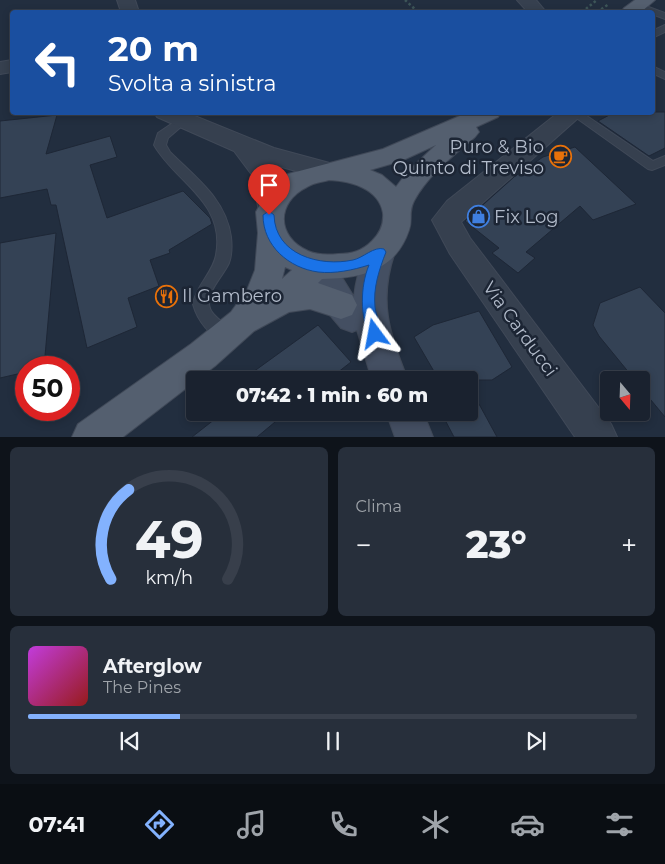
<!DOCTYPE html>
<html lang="it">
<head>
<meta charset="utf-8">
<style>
	:root { --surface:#1a222f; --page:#272f3b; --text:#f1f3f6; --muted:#9fa4aa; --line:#383f4b; --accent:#83b2fe }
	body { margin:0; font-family:Montserrat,sans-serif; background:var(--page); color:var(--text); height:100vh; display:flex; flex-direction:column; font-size:19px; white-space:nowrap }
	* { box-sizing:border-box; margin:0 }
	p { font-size:16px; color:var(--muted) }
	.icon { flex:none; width:28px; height:28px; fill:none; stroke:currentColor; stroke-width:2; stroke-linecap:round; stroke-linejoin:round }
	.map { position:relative; height:437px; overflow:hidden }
	.sheet { display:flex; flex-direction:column; gap:10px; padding:10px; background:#0e131a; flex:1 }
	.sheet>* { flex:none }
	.banner { position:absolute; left:10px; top:10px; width:645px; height:105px; border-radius:5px; box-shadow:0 2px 8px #0003,0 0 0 1px var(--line); background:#1a4fa0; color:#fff; overflow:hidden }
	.needle { width:32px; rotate:161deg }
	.fabs { position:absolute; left:600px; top:371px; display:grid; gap:10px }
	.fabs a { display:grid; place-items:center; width:50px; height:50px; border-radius:5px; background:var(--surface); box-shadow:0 2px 8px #0003,0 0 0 1px var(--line); font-size:25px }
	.speed { position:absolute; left:15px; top:356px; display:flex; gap:10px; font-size:25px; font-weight:700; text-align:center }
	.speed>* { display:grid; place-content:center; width:65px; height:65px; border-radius:50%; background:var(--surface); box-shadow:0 2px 8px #0003,0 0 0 1px var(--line); line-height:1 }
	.speed .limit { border:8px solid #d22; background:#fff; color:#111 }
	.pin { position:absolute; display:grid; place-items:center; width:42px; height:42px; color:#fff; margin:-51px -21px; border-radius:50% 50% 50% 0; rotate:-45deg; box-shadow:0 0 5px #0007 }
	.pin .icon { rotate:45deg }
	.me { position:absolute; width:55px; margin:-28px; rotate:347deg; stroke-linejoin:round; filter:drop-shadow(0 0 4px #0008) }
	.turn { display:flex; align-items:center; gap:18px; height:105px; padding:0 15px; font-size:22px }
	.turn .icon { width:65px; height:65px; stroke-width:2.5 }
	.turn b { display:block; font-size:35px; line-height:42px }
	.big { font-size:38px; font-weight:800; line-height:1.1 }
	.sheet .tile { flex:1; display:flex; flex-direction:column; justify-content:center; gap:8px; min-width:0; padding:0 18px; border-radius:8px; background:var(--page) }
	.sheet .dial { align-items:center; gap:0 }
	.dial svg { height:130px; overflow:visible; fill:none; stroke:var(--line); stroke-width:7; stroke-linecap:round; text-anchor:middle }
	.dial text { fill:var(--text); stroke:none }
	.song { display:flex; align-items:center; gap:15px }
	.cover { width:60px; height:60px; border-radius:8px; background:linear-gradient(135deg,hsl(290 70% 55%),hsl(0 70% 35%)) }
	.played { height:5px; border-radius:2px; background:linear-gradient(90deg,var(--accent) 25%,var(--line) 25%) }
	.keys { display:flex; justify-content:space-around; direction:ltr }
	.heat { display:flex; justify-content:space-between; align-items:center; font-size:28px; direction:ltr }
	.sheet .tiles { flex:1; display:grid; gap:10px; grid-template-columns:1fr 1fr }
	.tile:last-child { grid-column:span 2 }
	.trip { position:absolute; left:186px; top:371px; width:292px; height:50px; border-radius:5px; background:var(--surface); box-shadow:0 2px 8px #0003,0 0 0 1px var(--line); font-weight:800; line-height:50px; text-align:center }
	.menu { display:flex; height:80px; justify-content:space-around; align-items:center; background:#0a0e13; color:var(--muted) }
	.menu .icon { width:35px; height:35px }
	.menu .selected { color:var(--accent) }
	.menu b { font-size:22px; color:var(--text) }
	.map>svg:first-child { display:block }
	.building { fill:#344255; stroke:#1e2736 }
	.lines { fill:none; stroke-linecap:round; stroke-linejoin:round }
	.lane-casing { stroke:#404958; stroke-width:2 }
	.street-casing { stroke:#404958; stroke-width:2 }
	.secondary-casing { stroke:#404958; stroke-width:2 }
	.primary-casing { stroke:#404958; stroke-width:2 }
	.path { stroke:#3d5558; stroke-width:2.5; stroke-dasharray:2.5 2.5; stroke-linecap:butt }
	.lane { fill:#36404f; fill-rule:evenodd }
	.street { fill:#36404f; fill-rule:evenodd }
	.secondary { fill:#444f62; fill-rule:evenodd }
	.primary { fill:#545f6f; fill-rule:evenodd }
	.route { fill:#1a73e8; stroke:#114b97 }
	.labels { text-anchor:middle; stroke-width:5; stroke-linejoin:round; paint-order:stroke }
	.poi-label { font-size:18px; fill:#b2bbca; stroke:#1c2534; text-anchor:start }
	.street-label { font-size:18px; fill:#b2bbca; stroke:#1c2534 }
</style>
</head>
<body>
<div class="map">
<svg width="665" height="437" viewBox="0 0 665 437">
	<rect width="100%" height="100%" fill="#222e3f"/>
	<path class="building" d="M615,112H665V148L649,156L598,121Z
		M57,115L46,154L110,136L117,157L90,165L107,218L183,191L210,218L212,224L169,250L170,253L150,260L159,286L128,298L137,327L87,348L56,205H51L47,189L0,198V121Z
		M575,147L636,204L593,220L580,206L526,252L535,258L518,273L492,253L499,248L465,221L514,177L543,157Z
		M56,233L44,367L26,368V372L0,378V243Z
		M640,287L665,313V417L641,388V380H635L599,336L593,325L600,303Z
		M479,311L512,367L492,380H439L414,337L433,325Z
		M318,325L351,362L328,380H242Z
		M479,404L497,437H454L444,418L459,412H470V408Z
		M224,412H287L257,437H192Z"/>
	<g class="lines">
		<defs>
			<path id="lane" d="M638,3L665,13V19L652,14V12L635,8L634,6Z
				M665,25V32L652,38V31Z
				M652,66L665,72V79L652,73Z
				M568,112H581L653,161L665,156V165L652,170L648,169Z
				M183,116L189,120L168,138L166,145L170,152C196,178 226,199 231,237C232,246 232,255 229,263C223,276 208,290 209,304C210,318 230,324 235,336L233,341L227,343C211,338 197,320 193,304C196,285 213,273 216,255C226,202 176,183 154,145L158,133Z"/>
			<path id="street" d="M117,0H135L139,12H121Z
				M517,0H536L546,12H528Z
				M12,60V72L0,74V62Z
				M154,112H185L274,148L337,165L341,171L337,177L328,180L271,164L277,173L284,206L281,213L271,216L261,213L258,206L252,175L234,151L157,117Z
				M559,112H585L461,222L470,238L611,424L617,437H575L450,254L432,220L447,201Z"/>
			<path id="secondary" d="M380,240L390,244L395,252C378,300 389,334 408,380H372L357,330L352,332L341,328L330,315L304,267L308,258L319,255L330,258L354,297C356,278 361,261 370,244Z
				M386,412H423L433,437H395Z"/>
			<path id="primary" d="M635,0H655L641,12H621L624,8Z
				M469,112H501L498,117L476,127L479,132L475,137C453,156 428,175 414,201C408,213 413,219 409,230C395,272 360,278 322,279L318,283L352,295L357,305L352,315L341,319L310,309L289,312L254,331L215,366L123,437H72L78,424L191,344L231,312L247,290L255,270L258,233L256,212L269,188L288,174L383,149ZM436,145L408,171L396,187L382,175L370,170L401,161ZM329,180C350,181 379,188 383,213C384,225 380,233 372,241C362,251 352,254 338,254C328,255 317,255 308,251C276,237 276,202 307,187C313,183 322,182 329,180ZM285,267L292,270L282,279Z"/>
		</defs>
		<use href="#lane" class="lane-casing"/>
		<use href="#street" class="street-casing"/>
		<use href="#secondary" class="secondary-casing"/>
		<use href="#primary" class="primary-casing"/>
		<path class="path" d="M405,0L418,12
			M582,12L597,0
			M597,12L609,4"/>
		<use href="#lane" class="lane"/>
		<use href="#street" class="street"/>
		<use href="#secondary" class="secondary"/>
		<use href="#primary" class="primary"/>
	</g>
	<path class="route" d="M269,211L274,215C275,255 320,267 353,260C363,258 374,246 384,249L386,252C379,270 373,288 375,307C376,317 384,329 379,338L375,340L370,338C360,317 360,287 369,265C353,270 335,274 318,272C289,268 263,246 263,215Z"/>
	<defs>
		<symbol id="cafe-ring" viewBox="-11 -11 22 22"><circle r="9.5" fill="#1c2534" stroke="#e8710a" stroke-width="1.5"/><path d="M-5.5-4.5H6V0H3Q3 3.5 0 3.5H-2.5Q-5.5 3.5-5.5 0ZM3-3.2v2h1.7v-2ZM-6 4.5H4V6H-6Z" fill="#e8710a"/></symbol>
		<symbol id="shop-ring" viewBox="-11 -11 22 22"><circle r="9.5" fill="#1c2534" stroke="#3f7fe0" stroke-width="1.5"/><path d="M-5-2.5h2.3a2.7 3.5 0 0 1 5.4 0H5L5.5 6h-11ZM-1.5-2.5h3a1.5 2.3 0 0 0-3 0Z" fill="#3f7fe0"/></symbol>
		<symbol id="restaurant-ring" viewBox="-11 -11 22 22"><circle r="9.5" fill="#1c2534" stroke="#e8710a" stroke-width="1.5"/><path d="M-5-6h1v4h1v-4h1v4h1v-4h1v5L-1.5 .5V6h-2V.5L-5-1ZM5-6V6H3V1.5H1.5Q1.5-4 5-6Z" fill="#e8710a"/></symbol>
	</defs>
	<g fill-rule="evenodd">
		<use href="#cafe-ring" x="548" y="144" width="25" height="25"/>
		<use href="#shop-ring" x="466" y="204" width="25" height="25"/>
		<use href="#restaurant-ring" x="154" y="284" width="25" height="25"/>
	</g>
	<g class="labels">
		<g class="poi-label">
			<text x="544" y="153" text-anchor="end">Puro &amp; Bio<tspan x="544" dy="21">Quinto di Treviso</tspan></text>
			<text x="494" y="223">Fix Log</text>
			<text x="182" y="302">Il Gambero</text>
		</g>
		<g class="street-label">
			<text transform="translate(520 329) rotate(54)" y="6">Via Carducci</text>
		</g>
	</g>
</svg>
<div class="fabs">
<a><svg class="needle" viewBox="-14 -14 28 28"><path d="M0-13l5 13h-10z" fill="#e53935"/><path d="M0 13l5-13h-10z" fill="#9fa4aa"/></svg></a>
</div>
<div class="speed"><div class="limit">50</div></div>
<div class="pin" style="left:269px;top:215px;background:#d93025"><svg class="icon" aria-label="arrive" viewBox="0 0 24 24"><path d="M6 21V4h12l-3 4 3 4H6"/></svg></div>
<svg class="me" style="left:375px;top:334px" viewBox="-20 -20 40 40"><path d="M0-17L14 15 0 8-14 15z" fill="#1a73e8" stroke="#fff" stroke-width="4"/></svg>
<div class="trip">07:42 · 1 min · 60 m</div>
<div class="banner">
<div class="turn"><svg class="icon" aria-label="left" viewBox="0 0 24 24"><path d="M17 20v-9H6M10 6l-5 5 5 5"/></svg><div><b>20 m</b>Svolta a sinistra</div></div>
</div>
</div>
<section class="sheet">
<div class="tiles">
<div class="tile dial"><svg viewBox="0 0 100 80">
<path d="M14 69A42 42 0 1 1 86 69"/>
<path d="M14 69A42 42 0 0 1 25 14" stroke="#83b2fe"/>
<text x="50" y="56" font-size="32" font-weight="700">49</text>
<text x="50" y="72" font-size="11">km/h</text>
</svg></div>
<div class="tile"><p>Clima</p>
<div class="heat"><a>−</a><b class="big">23°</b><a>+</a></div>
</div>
<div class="tile">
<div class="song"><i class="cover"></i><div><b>Afterglow</b><p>The Pines</p></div></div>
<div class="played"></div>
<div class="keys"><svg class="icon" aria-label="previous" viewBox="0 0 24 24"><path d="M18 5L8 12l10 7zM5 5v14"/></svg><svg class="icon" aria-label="pause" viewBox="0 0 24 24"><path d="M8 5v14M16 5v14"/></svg><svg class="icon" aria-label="next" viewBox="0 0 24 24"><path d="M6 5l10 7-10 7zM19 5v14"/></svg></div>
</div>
</div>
</section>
<nav class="menu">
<b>07:41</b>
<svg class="icon selected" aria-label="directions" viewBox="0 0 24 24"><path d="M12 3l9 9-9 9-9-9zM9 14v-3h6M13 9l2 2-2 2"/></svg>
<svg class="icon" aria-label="music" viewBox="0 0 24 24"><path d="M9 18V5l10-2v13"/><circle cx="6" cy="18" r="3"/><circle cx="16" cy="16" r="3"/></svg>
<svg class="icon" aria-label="phone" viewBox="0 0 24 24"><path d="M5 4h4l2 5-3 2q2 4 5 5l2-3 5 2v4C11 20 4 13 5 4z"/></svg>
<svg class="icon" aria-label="climate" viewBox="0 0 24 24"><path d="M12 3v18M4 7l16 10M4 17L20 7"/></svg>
<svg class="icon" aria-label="car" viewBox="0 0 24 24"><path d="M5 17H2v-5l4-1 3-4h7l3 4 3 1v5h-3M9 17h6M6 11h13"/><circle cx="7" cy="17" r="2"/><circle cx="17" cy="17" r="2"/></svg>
<svg class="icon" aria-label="filters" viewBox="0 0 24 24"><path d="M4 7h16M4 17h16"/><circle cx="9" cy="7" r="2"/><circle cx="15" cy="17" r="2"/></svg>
</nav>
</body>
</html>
